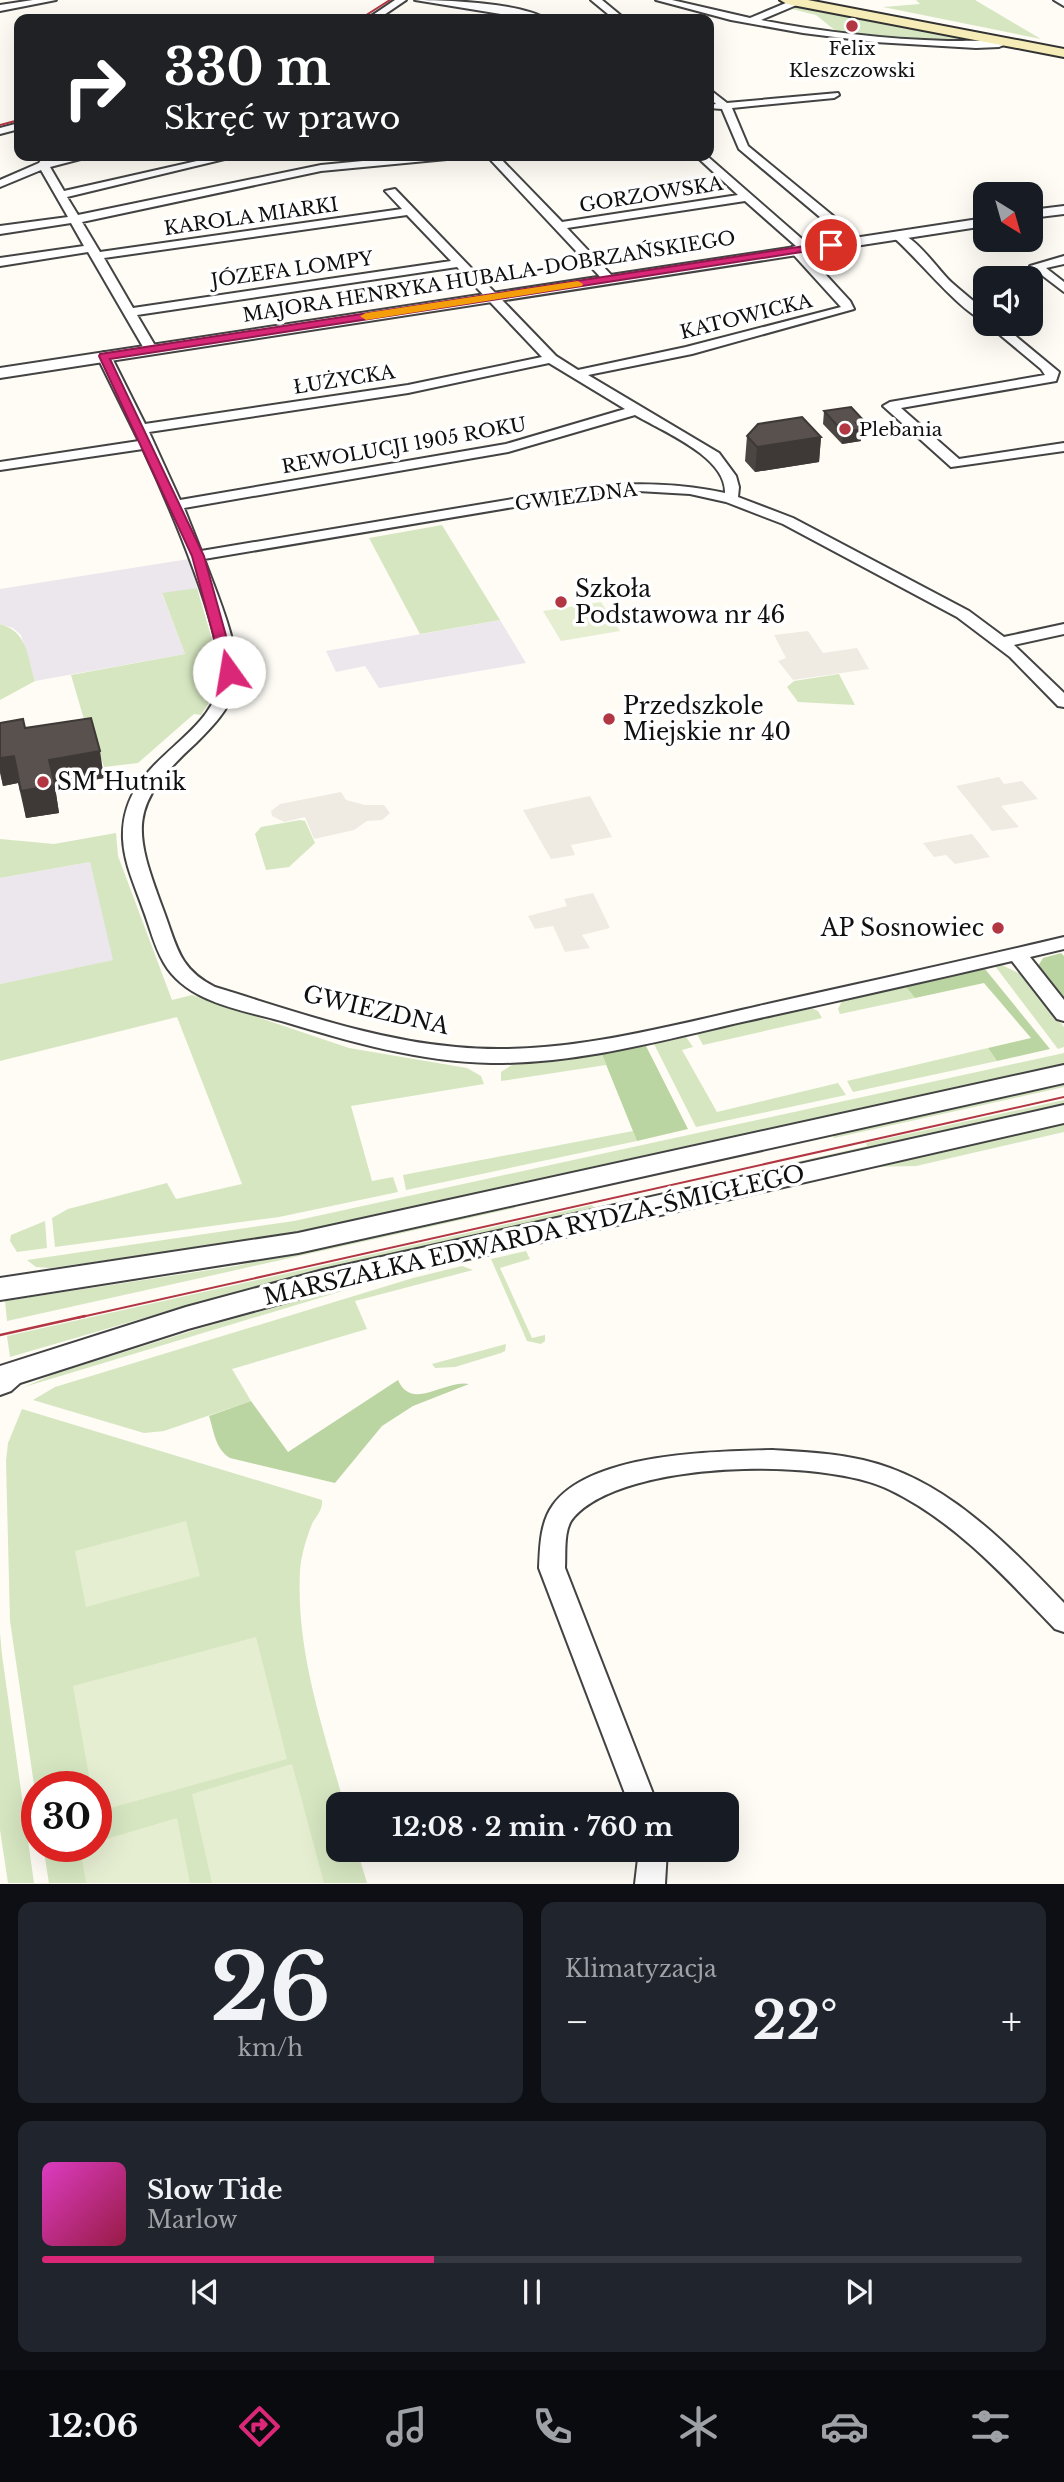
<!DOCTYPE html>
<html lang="pl">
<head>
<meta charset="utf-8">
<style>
	:root { --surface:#171b24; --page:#20242c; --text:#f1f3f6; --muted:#9ea1a6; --line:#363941; --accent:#db2777 }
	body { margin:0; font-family:"Libre Baskerville",serif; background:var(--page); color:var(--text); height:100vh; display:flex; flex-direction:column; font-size:26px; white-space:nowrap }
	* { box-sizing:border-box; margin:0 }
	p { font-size:23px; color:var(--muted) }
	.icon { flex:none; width:38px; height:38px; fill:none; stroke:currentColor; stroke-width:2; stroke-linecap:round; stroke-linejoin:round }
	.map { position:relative; height:1884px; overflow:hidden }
	.sheet { display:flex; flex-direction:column; gap:18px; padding:18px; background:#0d0f14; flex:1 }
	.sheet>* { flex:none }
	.guide { position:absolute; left:14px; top:14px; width:700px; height:147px; border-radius:14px; box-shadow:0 7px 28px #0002; background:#202124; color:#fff; overflow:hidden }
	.needle { width:46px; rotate:143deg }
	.tools { position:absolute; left:973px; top:182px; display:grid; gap:14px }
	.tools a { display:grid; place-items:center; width:70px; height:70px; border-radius:14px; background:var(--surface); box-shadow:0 7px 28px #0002; font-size:35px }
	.speed { position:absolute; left:21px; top:1771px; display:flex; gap:14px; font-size:35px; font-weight:700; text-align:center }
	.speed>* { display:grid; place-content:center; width:91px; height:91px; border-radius:50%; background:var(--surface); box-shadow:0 7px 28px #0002; line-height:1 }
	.speed .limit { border:10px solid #d22; background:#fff; color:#111 }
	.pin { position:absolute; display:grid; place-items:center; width:60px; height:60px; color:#fff; margin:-30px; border:4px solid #fff; border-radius:50%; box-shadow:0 2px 7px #0007 }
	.me { position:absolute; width:77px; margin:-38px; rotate:347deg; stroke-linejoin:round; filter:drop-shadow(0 0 5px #0008) }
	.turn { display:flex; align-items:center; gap:24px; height:147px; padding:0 35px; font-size:32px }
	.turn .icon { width:91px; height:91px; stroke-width:2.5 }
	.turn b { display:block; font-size:49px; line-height:60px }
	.big { font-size:52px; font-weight:800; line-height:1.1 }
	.sheet .tile { flex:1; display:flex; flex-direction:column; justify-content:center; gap:10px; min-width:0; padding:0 24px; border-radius:14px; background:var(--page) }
	.sheet .dial { align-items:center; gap:0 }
	.dial b { font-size:91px; line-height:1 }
	.song { display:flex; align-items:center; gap:21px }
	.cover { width:84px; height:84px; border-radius:10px; background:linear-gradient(135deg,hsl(310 70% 55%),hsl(340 70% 35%)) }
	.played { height:7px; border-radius:4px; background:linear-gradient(90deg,var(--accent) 40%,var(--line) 40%) }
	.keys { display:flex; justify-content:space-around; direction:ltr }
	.heat { display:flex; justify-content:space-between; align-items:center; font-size:38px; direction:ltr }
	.sheet .tiles { flex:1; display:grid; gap:18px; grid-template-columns:1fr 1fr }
	.tile:last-child { grid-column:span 2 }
	.trip { position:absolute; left:326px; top:1792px; width:413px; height:70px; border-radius:14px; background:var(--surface); box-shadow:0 7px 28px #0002; font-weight:800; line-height:70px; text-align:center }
	.tab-bar { display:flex; height:112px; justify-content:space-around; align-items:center; background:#090b0e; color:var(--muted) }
	.tab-bar .icon { width:49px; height:49px }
	.tab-bar .current { color:var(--accent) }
	.tab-bar b { font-size:32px; color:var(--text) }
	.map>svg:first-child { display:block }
	.industrial { fill:#ece6ed }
	.green { fill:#d6e6c1 }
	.forest { fill:#bbd5a2 }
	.pitch { fill:#e6eed2 }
	.plaza { fill:#efebe3 }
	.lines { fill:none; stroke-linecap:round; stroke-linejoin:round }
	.minor-casing { stroke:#434343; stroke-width:4 }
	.tertiary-casing { stroke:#434343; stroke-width:4 }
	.secondary-casing { stroke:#323232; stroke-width:4 }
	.minor { fill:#fff; fill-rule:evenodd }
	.tertiary { fill:#fff; fill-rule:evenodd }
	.secondary { fill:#f6ecb7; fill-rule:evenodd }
	.tram-far1 { stroke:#b23743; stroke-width:2 }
	.tram { stroke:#b23743; stroke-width:2.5 }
	.wall { fill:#4c4643 }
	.shaded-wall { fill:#3e3937 }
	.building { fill:#58514e; stroke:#3e3937; stroke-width:2 }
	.route { fill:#db2777; stroke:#8e194d; stroke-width:2 }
	.slow { fill:#f59e0b }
	.poi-dot { fill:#b23743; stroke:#fff; stroke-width:2.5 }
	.labels { text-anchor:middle; stroke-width:7; stroke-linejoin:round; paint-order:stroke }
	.far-poi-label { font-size:19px; fill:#101010; stroke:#fff }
	.far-street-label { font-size:19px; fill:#101010; stroke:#fff }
	.poi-label { font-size:23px; fill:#101010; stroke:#fff; text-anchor:start }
	.street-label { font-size:23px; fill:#101010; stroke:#fff }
</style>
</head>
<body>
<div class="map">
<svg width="1064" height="1884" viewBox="0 0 1064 1884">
	<rect width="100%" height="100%" fill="#fefcf5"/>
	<path class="industrial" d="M189,559L197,588L162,594L185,654L35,681L21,635L13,628L0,624V589Z
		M500,620L526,663L379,688L365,666L336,672L326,651Z
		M90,862L114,960L0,984V878Z"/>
	<path class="green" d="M916,0H975L1041,39L883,7L920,4Z
		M797,7L986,43L837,32L816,15L792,9Z
		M442,525L500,620L420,634L369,538Z
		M197,588L218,660C220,681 213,698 201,715L194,714L138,763L104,767L96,743L88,733L71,675L185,654L162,593Z
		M0,624C28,632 27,656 35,681L0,700Z
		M839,674L855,705L798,702L787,687L794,681Z
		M300,820L305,821L315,843L289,867L266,870L255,834L261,827Z
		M116,833L118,856L172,1000L192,995L349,1048L467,1068L481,1076L484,1084L351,1106L372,1181L393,1177L398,1192L279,1217L55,1247L52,1218L68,1209L167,1183L176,1199L242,1184L177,1017L0,1061V984L113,960L90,862L0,878V839L54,844Z
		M1002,965L1022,975L1064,1027V1047L1058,1049L995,966Z
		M906,987L915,998L840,1014L838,1009L842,1001Z
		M811,1008L818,1011L822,1018L703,1045L697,1034Z
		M686,1037L693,1047L682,1050L717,1112L838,1083L846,1095L696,1127L654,1044Z
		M988,1048L997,1061L853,1092L847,1081Z
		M601,1052L606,1065L501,1081V1072L512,1065Z
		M1064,1053V1066L350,1223L247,1241L50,1268L36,1267L27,1260L294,1221Z
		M1064,1082V1087L834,1138L832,1134Z
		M1064,1100V1105L972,1126L308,1275L209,1299L10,1357L7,1336L592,1205L594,1208L867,1146L866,1143Z
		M1064,1122V1132L916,1166L868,1167Z
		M633,1131L637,1141L406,1190L403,1175Z
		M515,1204V1208L7,1321L5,1301L236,1266Z
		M45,1221L47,1248L17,1252L10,1241L11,1235Z
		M526,1251L530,1259L500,1268L532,1338L545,1335V1341L541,1344L527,1341L491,1259Z
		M462,1266L473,1270L355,1301L367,1329L232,1369L251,1401L164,1431L144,1433L33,1400L55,1387L413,1278Z
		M390,1275L379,1280L24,1387L54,1374L201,1328Z
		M506,1344L505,1351L501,1353L455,1367L435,1368L432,1364Z
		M22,1409L322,1500C323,1510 316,1516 312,1524C306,1539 301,1556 300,1571C296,1653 323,1727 344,1804H338V1850H357L367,1883H49L43,1846H96V1787H37V1805L10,1621L6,1461L8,1443Z
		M0,1633L2,1655L34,1883H8L0,1830Z"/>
	<path class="forest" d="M1061,953L1064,956V1002L1038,966L1043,958Z
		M985,969L1050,1049L997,1061L988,1048L1031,1038L984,983L915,998L906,987Z
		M646,1046L688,1129L637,1141L601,1052Z
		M398,1380C412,1412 445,1379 469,1384L413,1406L382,1426L335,1483L230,1458C215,1449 214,1431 209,1416L251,1401L288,1452Z"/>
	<path class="pitch" d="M601,602L620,631L561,641L543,611Z
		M186,1521L200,1576L86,1607L75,1551Z
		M256,1637L287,1759L96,1812V1787H91L73,1686Z
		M292,1764L324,1883H212L192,1794Z
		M177,1818L190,1883H86L80,1846H96V1842Z"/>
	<path class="plaza" d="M808,631L823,653L857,648L869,669L793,680L778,661L786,658L774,635Z
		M999,777L1004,784L1022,781L1038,799L1001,806L1019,827L992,831L956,786Z
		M341,792L346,800L365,805H384L390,813L382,820L367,821L354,830L314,839L305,817L284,822L272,816L271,811L280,804Z
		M590,796L612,837L571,845L575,855L551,859L523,810Z
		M972,834L990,857L955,864L946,855L934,857L923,843Z
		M593,893L610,928L582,935L590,948L565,952L553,926L535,929L528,916L567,906L564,899Z"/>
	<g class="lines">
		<defs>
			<path id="minor" d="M33,0H56L0,11V5Z
				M395,0H406L378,19H367Z
				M415,0C446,0 521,3 546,19H531Z
				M591,0H602L625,19H614Z
				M656,0H672L750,18L793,0H799V4L761,20C822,32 885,39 948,41C958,41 1008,40 1011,42L999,47L976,48L875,42L803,33L731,20Z
				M1054,0H1064V6Z
				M709,89L727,103L838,93L839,95L834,98L732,108L748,146L860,238V244H852L739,149L722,109L709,108V105L716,104L709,97Z
				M19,123V129L0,134V128Z
				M44,156H54L53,160L72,156H92L50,167L64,191L219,156H237L67,197L78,215L321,165L415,156H452L447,159L321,171L82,222L100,252L402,209L385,191L395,189L556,356L578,370L686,347L841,307L792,253V247L796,246L745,201L567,228L615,279L605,282L487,156H498L562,222L738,195L696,156H707L810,246V252H805L850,301L854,309L692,354L588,375L719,453L736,476L739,487L738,497L793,518L969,611L1004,637L1064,624V634L1014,645L1064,693V707L1058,706L1010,657L957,617L783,524L726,502L690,494L638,491L591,494L204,559C216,592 244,654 235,687C230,709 212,727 196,743C127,806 133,829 164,912C177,947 179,969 215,987C294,1011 373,1040 456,1047C558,1057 661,1028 759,1006C861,983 963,961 1064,937V949L1030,957L1064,1000V1021L1057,1019L1012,961C923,982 832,1002 742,1022C660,1041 576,1064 491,1063C421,1062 351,1042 285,1022C243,1010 187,1003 164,963C154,946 150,927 143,909C135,886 124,863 123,839C120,763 201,745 218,690C232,645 164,494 143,449L0,470V462L139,441L97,356L104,352L111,356L145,424L408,385L542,357L457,267L137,315L157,349L151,353L146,352L88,252L0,266V258L84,246L71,223L0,234V226L68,217L41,170L0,187V180L39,163ZM407,215L451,261L133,308L104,258ZM549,363L625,409L506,444L180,500L149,432L408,393ZM635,415C662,431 727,457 725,493C680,483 637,483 591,486L201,551L184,508L508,452Z
				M893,233C912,230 937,269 951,282C962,292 974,301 985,311V321C961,313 916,256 893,237Z
				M1064,256V264L1046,268L1064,282V292L1030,266Z
				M987,324H1001L1059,372L1056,381L901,408L959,459L1064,443V451L951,467L883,406L890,402L1045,375L1041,369Z
				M773,1450C803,1452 833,1453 863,1460C946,1479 1007,1544 1064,1603V1632L1055,1629C1005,1577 956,1522 890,1490C824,1457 625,1460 574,1517C563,1528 566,1553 565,1568L657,1804H629L539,1568C540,1547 540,1523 553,1505C590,1453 714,1451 773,1450Z
				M639,1850H667L665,1884H635Z"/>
			<path id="tertiary" d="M1064,206V214L1031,218V210Z
				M985,218V226L0,378V368Z
				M1064,1065V1083L298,1253L0,1300V1278L298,1233Z
				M1064,1105V1123L323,1292L188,1329L20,1383L11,1391L0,1395V1366L186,1307L323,1270Z"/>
			<path id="secondary" d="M780,0H808L1064,49V57L787,4Z"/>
		</defs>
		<use href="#minor" class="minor-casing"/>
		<use href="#tertiary" class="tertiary-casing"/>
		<use href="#secondary" class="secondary-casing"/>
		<use href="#minor" class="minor"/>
		<use href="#tertiary" class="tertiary"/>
		<use href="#secondary" class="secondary"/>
		<path class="tram-far1" d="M360,19L390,0
			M0,125L19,120
			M77,1318L1064,1097"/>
		<path class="tram" d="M0,1335L85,1316"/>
	</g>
	<path class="wall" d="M824,411L865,422L864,434H861V441L842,444L823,424Z
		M747,436L821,437L819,462L755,472L745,461Z
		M0,723L25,728L104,778L55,787L59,813L26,818L18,783L3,786L0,773Z"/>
	<path class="shaded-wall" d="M865,422L864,434H861V441L842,444L843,432L856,423Z
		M821,437L819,462L755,472L757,447Z
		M100,751L104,778L55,787L59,813L26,818L21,791L49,760Z
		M14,756L18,783L3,786L0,769V758Z"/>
	<path class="building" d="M851,407L865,422L856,423L862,429L843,432L824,411Z
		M802,417L821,437L757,447L747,436L758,424Z
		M91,718L100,751L49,760L55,785L21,791L14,756L0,758V723L23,719L25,728Z"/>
	<path class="route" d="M831,242L836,245L834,247L110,359L204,556L236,672L229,676L224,675L192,556L99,356L100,354Z"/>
	<path class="slow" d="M578,281L583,284L582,286L366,320L360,316L366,313Z"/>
	<g class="poi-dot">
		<circle cx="852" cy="26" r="7"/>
		<circle cx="845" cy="429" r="7"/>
		<circle cx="561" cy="602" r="7"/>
		<circle cx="609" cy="719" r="7"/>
		<circle cx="43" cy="782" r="7"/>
		<circle cx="998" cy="928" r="7"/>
	</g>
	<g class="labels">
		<g class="far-poi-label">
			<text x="852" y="55">Felix<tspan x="852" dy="22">Kleszczowski</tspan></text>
			<text x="859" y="436" text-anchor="start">Plebania</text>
		</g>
		<g class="far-street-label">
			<text transform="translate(651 194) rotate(-9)" y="7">GORZOWSKA</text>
			<text transform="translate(251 216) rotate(-8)" y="7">KAROLA MIARKI</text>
			<text transform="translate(292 269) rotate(-8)" y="7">JÓZEFA LOMPY</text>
			<text transform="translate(489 276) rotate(-9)" y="7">MAJORA HENRYKA HUBALA-DOBRZAŃSKIEGO</text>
			<text transform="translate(746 316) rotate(-14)" y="7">KATOWICKA</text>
			<text transform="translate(344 379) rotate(-9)" y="7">ŁUŻYCKA</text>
			<text transform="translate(404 445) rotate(-10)" y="7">REWOLUCJI 1905 ROKU</text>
			<text transform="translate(576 496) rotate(-7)" y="7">GWIEZDNA</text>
		</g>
		<g class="poi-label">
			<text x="575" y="597">Szkoła<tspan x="575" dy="26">Podstawowa nr 46</tspan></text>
			<text x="623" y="714">Przedszkole<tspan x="623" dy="26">Miejskie nr 40</tspan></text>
			<text x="57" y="790">SM Hutnik</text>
			<text x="984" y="936" text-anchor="end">AP Sosnowiec</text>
		</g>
		<g class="street-label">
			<text transform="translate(376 1010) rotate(13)" y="8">GWIEZDNA</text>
			<text transform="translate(534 1235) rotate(-13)" y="8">MARSZAŁKA EDWARDA RYDZA-ŚMIGŁEGO</text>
		</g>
	</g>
</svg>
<div class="tools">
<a><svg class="needle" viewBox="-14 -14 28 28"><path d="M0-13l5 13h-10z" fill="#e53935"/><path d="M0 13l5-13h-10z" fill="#9ea1a6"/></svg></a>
<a><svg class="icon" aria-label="sound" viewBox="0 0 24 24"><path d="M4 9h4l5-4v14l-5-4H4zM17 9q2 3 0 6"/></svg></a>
</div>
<div class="speed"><div class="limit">30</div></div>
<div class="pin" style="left:831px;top:245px;background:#d93025"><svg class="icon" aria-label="arrive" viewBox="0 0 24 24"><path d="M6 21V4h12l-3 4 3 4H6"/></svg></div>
<svg class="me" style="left:229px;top:672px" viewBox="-20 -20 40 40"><circle r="19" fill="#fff"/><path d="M0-13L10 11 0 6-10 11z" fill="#db2777"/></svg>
<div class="trip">12:08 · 2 min · 760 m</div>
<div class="guide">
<div class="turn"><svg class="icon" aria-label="right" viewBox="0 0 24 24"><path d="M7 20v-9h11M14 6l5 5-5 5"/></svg><div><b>330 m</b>Skręć w prawo</div></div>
</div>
</div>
<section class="sheet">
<div class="tiles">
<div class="tile dial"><b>26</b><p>km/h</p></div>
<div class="tile"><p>Klimatyzacja</p>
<div class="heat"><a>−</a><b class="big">22°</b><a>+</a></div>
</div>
<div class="tile">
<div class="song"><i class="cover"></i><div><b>Slow Tide</b><p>Marlow</p></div></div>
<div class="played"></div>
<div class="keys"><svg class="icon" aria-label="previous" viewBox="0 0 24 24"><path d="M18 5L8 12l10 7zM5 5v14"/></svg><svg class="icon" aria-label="pause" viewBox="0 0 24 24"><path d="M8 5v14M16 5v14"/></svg><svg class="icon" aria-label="next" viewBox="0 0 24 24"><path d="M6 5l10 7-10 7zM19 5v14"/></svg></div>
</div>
</div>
</section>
<nav class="tab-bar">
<b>12:06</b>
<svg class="icon current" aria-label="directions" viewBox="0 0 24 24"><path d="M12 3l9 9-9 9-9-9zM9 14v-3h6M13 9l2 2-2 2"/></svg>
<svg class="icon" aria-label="music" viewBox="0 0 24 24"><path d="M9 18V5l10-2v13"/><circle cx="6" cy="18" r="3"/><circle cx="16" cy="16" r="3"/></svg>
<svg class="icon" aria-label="phone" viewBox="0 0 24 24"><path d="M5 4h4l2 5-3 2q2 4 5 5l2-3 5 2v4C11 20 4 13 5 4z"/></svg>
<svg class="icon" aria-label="climate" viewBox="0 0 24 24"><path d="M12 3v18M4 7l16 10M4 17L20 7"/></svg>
<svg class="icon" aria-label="car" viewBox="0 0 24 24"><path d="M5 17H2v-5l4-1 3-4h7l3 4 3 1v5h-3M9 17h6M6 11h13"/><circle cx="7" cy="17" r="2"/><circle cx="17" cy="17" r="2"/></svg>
<svg class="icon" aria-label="filters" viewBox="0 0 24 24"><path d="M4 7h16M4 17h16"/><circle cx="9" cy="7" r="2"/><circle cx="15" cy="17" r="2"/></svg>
</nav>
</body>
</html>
